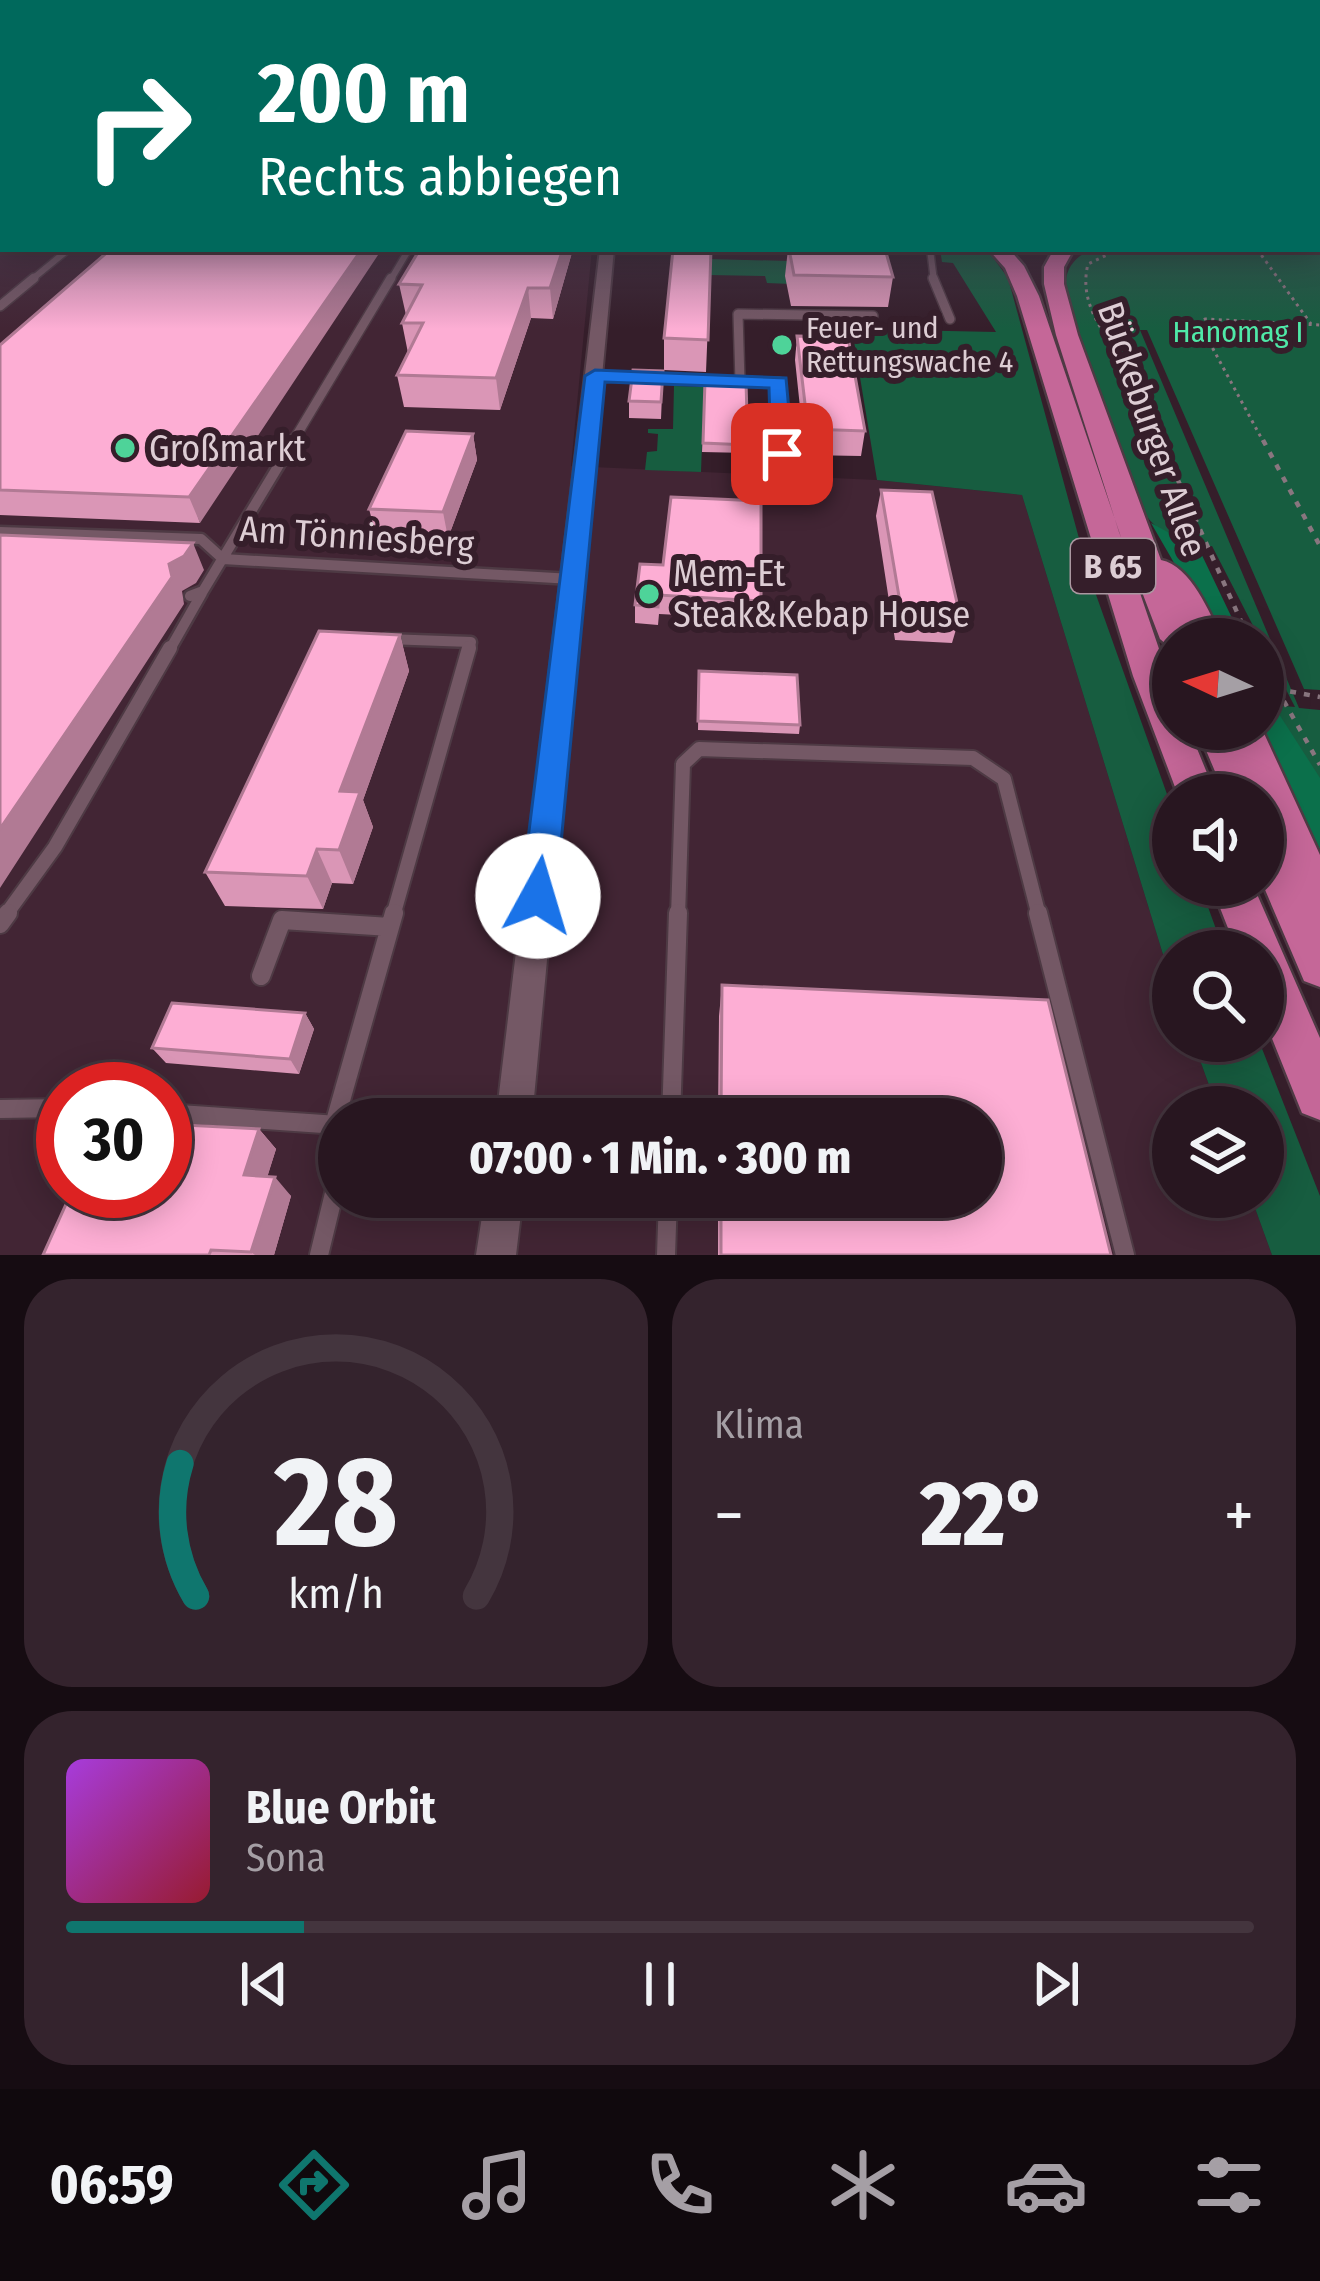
<!DOCTYPE html>
<html lang="de">
<head>
<meta charset="utf-8">
<style>
	:root { --surface:#281620; --page:#34232d; --text:#f1f3f6; --muted:#a59fa5; --line:#44353e; --accent:#0f766e }
	body { margin:0; font-family:"Fira Sans Condensed",sans-serif; background:var(--page); color:var(--text); height:100vh; display:flex; flex-direction:column; font-size:45px; white-space:nowrap }
	* { box-sizing:border-box; margin:0 }
	p { font-size:39px; color:var(--muted) }
	.icon { flex:none; width:66px; height:66px; fill:none; stroke:currentColor; stroke-width:2; stroke-linecap:round; stroke-linejoin:round }
	.map { position:relative; height:1255px; overflow:hidden }
	.side { display:flex; flex-direction:column; gap:24px; padding:24px; background:#160c12; flex:1 }
	.side>* { flex:none }
	.hud { position:absolute; left:0px; top:0px; width:1320px; height:252px; box-shadow:0 6px 30px #0003,0 0 0 3px var(--line); background:#00695c; color:#fff; overflow:hidden }
	.needle { width:78px; rotate:274deg }
	.buttons { position:absolute; left:1152px; top:618px; display:grid; gap:24px }
	.buttons a { display:grid; place-items:center; width:132px; height:132px; border-radius:50%; background:var(--surface); box-shadow:0 6px 30px #0003,0 0 0 3px var(--line); font-size:60px }
	.speed { position:absolute; left:36px; top:1062px; display:flex; gap:24px; font-size:60px; font-weight:700; text-align:center }
	.speed>* { display:grid; place-content:center; width:156px; height:156px; border-radius:50%; background:var(--surface); box-shadow:0 6px 30px #0003,0 0 0 3px var(--line); line-height:1 }
	.speed .limit { border:18px solid #d22; background:#fff; color:#111 }
	.pin { position:absolute; display:grid; place-items:center; width:102px; height:102px; color:#fff; margin:-51px; border-radius:24px; box-shadow:0 6px 18px #0006 }
	.me { position:absolute; width:132px; margin:-66px; rotate:6deg; stroke-linejoin:round; filter:drop-shadow(0 0 9px #0008) }
	.turn { display:flex; align-items:center; gap:42px; height:252px; padding:0 60px; font-size:54px }
	.turn .icon { width:156px; height:156px; stroke-width:2.5 }
	.turn b { display:block; font-size:84px; line-height:102px }
	.big { font-size:90px; font-weight:800; line-height:1.1 }
	.side .tile { flex:1; display:flex; flex-direction:column; justify-content:center; gap:18px; min-width:0; padding:0 42px; border-radius:48px; background:var(--page) }
	.side .dial { align-items:center; gap:0 }
	.dial svg { height:312px; overflow:visible; fill:none; stroke:var(--line); stroke-width:7; stroke-linecap:round; text-anchor:middle }
	.dial text { fill:var(--text); stroke:none }
	.song { display:flex; align-items:center; gap:36px }
	.cover { width:144px; height:144px; border-radius:18px; background:linear-gradient(135deg,hsl(280 70% 55%),hsl(350 70% 35%)) }
	.played { height:12px; border-radius:6px; background:linear-gradient(90deg,var(--accent) 20%,var(--line) 20%) }
	.keys { display:flex; justify-content:space-around; direction:ltr }
	.heat { display:flex; justify-content:space-between; align-items:center; font-size:66px; direction:ltr }
	.side .tiles { flex:1; display:grid; gap:24px; grid-template-columns:1fr 1fr }
	.tile:last-child { grid-column:span 2 }
	.trip { position:absolute; left:318px; top:1098px; width:684px; height:120px; border-radius:60px; background:var(--surface); box-shadow:0 6px 30px #0003,0 0 0 3px var(--line); font-weight:800; line-height:120px; text-align:center }
	.tabs { display:flex; height:192px; justify-content:space-around; align-items:center; background:#10090d; color:var(--muted) }
	.tabs .icon { width:84px; height:84px }
	.tabs .selected { color:var(--accent) }
	.tabs b { font-size:54px; color:var(--text) }
	.map>svg:first-child { display:block }
	.built { fill:#422534; fill-rule:evenodd }
	.green { fill:#175d40 }
	.forest { fill:#0b704b }
	.lines { fill:none; stroke-linecap:round; stroke-linejoin:round }
	.service-far4-casing { stroke:#4e3a44; stroke-width:9 }
	.service-far3-casing { stroke:#4e3a44; stroke-width:12 }
	.service-far2-casing { stroke:#4e3a44; stroke-width:15 }
	.service-far1-casing { stroke:#4e3a44; stroke-width:18 }
	.service-casing { stroke:#4e3a44; stroke-width:22 }
	.minor-casing { stroke:#4e3a44; stroke-width:4 }
	.primary-casing { stroke:#4e3a44; stroke-width:5 }
	.trunk-casing { stroke:#4e3a44; stroke-width:5 }
	.path-far1 { stroke:#89767f; stroke-width:3; stroke-dasharray:3 4.5; stroke-linecap:butt }
	.path { stroke:#89767f; stroke-width:4.5; stroke-dasharray:6 8; stroke-linecap:butt }
	.service-far4 { stroke:#745865; stroke-width:6 }
	.service-far3 { stroke:#745865; stroke-width:9 }
	.service-far2 { stroke:#745865; stroke-width:10 }
	.service-far1 { stroke:#745865; stroke-width:14 }
	.service { stroke:#745865; stroke-width:18 }
	.minor { fill:#745865; fill-rule:evenodd }
	.primary { fill:#b1638b; fill-rule:evenodd }
	.trunk { fill:#c56798; fill-rule:evenodd }
	.wall { fill:#da96b6 }
	.shaded-wall { fill:#b17a94 }
	.building { fill:#fdaed4; stroke:#b17a94; stroke-width:3 }
	.route { fill:#1a73e8; stroke:#114b97; stroke-width:3 }
	.poi-dot { fill:#4ed399; stroke:#351e2a; stroke-width:4.5 }
	.labels { text-anchor:middle; stroke-width:12; stroke-linejoin:round; paint-order:stroke }
	.far-poi-label { font-size:30px; fill:#ddcdd4; stroke:#351e2a; text-anchor:start }
	.far-park-label { font-size:30px; fill:#4fe9a8; stroke:#351e2a }
	.shield { fill:#351e2a; stroke:#ab98a1; stroke-width:3 }
	.shield-label { font-size:33px; font-weight:bold; fill:#ddcdd4 }
	.street-label { font-size:36px; fill:#ddcdd4; stroke:#351e2a }
	.poi-label { font-size:36px; fill:#ddcdd4; stroke:#351e2a; text-anchor:start }
</style>
</head>
<body>
<div class="map">
<svg width="1320" height="1255" viewBox="0 0 1320 1255">
	<rect width="100%" height="100%" fill="#351e2a"/>
	<path class="built" d="M0,153L3,249H592L571,466L877,480L1022,495L1173,987V1041H1193L1217,1107H1173V1197H1251L1272,1255H0ZM63,1089H165V1191H63ZM339,1119H981V1197H339Z"/>
	<path class="green" d="M940,249L989,252L1008,278L1089,575L1173,811V885H1200L1224,951H1173V987L1022,495L877,480L852,329L996,332L953,263L942,262Z
		M1093,249H1263L1320,254V690L1304,689L1147,330H1140L1299,708L1320,710V782L1273,705L1295,707L1212,546C1194,550 1159,533 1148,518C1124,484 1066,323 1066,282C1066,266 1079,254 1093,249Z
		M709,259L789,261L791,284L767,283L765,276L708,275Z
		M674,386L704,387L701,472L645,470L647,452L657,451L658,434L648,433V429H673Z
		M1193,1041H1259L1320,1196V1255H1272L1251,1197H1263V1107H1217Z"/>
	<path class="forest" d="M1151,523L1199,549L1242,639H1218Z
		M1263,689L1320,778V850L1263,728Z"/>
	<g class="lines">
		<defs>
			<path id="service-far4" d="M930,249L934,281
				M30,281L69,249
				M390,281L409,249"/>
			<path id="service-far3" d="M933,278L950,319
				M0,306L34,278
				M595,376L740,382L738,314L873,316
				M740,382H779L782,443
				M292,443L391,278"/>
			<path id="service-far2" d="M781,440L782,454
				M0,532L201,539L223,559L572,579
				M190,596L203,591L294,440
				M386,639L471,642L469,651
				M169,651L202,593"/>
			<path id="service-far1" d="M5,916L55,847L170,648
				M393,916L469,648
				M678,916L683,764L699,749L973,758L1004,779L1039,916"/>
			<path id="service" d="M1038,913L1125,1255
				M0,924L8,913
				M261,976L282,920L390,927
				M0,1109L63,1108
				M165,1113L338,1125
				M671,1119L678,913
				M334,1125L394,913
				M319,1255L339,1173
				M666,1255L668,1197"/>
			<path id="minor" d="M1317,187H1320V195H1317Z
				M600,249H614L532,1119H496Z
				M485,1197H523L516,1255H476Z"/>
			<path id="primary" d="M1317,239L1320,240V252L1310,249H1317Z"/>
			<path id="trunk" d="M988,249H1009L1024,266L1039,296L1173,690V729H1189L1216,795H1178L1133,676L1017,296L1005,268Z
				M1054,249H1074L1064,267V284L1078,335L1161,560C1191,566 1210,613 1222,639H1173V650L1160,639L1119,532L1056,335L1044,284V267Z
				M1197,729H1262L1320,855V987L1304,981L1263,885V795H1225Z
				M1211,885H1253L1320,1038V1120L1302,1113L1263,1016V951H1237Z"/>
		</defs>
		<use href="#service-far4" class="service-far4-casing"/>
		<use href="#service-far3" class="service-far3-casing"/>
		<use href="#service-far2" class="service-far2-casing"/>
		<use href="#service-far1" class="service-far1-casing"/>
		<use href="#service" class="service-casing"/>
		<use href="#minor" class="minor-casing"/>
		<use href="#primary" class="primary-casing"/>
		<use href="#trunk" class="trunk-casing"/>
		<path class="path-far1" d="M1119,249L1088,264C1077,308 1110,338 1130,374C1142,396 1151,421 1161,443
			M1257,249L1311,324
			M1278,249L1296,251
			M1264,443L1199,323L1205,319L1320,325"/>
		<path class="path" d="M1160,440L1249,639
			M1263,440L1320,546
			M1263,664L1277,689L1320,697
			M1277,689L1320,765"/>
		<use href="#service-far4" class="service-far4"/>
		<use href="#service-far3" class="service-far3"/>
		<use href="#service-far2" class="service-far2"/>
		<use href="#service-far1" class="service-far1"/>
		<use href="#service" class="service"/>
		<use href="#minor" class="minor"/>
		<use href="#primary" class="primary"/>
		<use href="#trunk" class="trunk"/>
	</g>
	<path class="wall" d="M111,249L200,523L0,515V345Z
		M420,249H573L553,319L531,318L500,410L404,407L397,375L408,353L402,323L406,315L399,284Z
		M711,249L706,372L664,370V338Z
		M788,249L893,277L888,307L791,306L785,276Z
		M797,336L865,431L861,456L805,455L795,360Z
		M663,371L661,419L629,418V401Z
		M705,381L748,445V453L702,452Z
		M473,434L477,460L448,538L376,535L369,509Z
		M881,490L960,616L952,643L895,640L876,516Z
		M640,564L761,601L759,619L659,614L658,625L635,623V605Z
		M400,635L409,671L363,800L373,827L353,884L332,883L323,909L225,906L205,872Z
		M699,671L800,725L799,734L698,730Z
		M722,985L1048,1000L1111,1255H718V1197H981V1119H718L719,1016Z
		M305,1013L314,1029L299,1074L166,1063L152,1048Z
		M259,1129L276,1149L267,1177L291,1196L274,1255H43Z"/>
	<path class="shaded-wall" d="M3,206V237L0,239V208Z
		M362,249H382L200,523L189,497Z
		M563,249H573L553,319L550,288Z
		M528,288L531,318L500,410L496,378Z
		M473,434L477,460L448,538L443,512Z
		M193,543L204,570L196,583L182,591L184,604L0,888V829L169,564Z
		M400,635L409,671L363,800L373,827L353,884L339,850L340,791Z
		M317,849L332,883L323,909L307,876Z
		M305,1013L314,1029L299,1074L290,1059Z
		M259,1129L276,1149L262,1194L244,1175Z
		M275,1177L291,1196L274,1255H255L251,1252Z"/>
	<path class="building" d="M3,172V206L0,208V173Z
		M111,249H362L189,497L0,490V345Z
		M420,249H563L550,288H528L496,378L397,375L423,323H402L422,285L399,284Z
		M673,249H711L708,340L664,338Z
		M789,249H885L893,277L794,275Z
		M797,336L848,337L865,431L808,429Z
		M633,370L663,371L661,402L629,401Z
		M705,381L746,383L748,445L703,443Z
		M406,431L473,434L443,512L369,509Z
		M881,490L932,492L960,616L902,614Z
		M671,497L761,501V601L659,595L658,607L635,605L640,564L663,565Z
		M0,535L193,543L184,556L169,564L172,577L0,829Z
		M319,631L400,635L340,791L360,792L339,850L317,849L307,876L205,872Z
		M699,671L797,675L800,725L698,721Z
		M722,985L1048,1000L1111,1255H721V1197H981V1119H721Z
		M172,1003L305,1013L290,1059L152,1048Z
		M165,1124L259,1129L244,1175L275,1177L251,1252L211,1250L209,1255H43L72,1191H165Z"/>
	<linearGradient id="sky" x2="0" y2="1"><stop stop-color="#1d1017"/><stop offset="0.47" stop-color="#4b4155"/><stop offset="1" stop-color="#4b4155" stop-opacity="0"/></linearGradient>
	<rect width="1320" height="329" fill="url(#sky)"/>
	<path class="route" d="M595,370L786,378L793,454L782,461L771,454L769,388L605,382L556,896L551,908L538,912L526,908L521,896L585,376Z"/>
	<g class="poi-dot">
		<circle cx="782" cy="345" r="12"/>
		<circle cx="125" cy="448" r="12"/>
		<circle cx="649" cy="594" r="12"/>
	</g>
	<g class="labels">
		<g class="far-poi-label">
			<text x="806" y="338">Feuer- und<tspan x="806" dy="34">Rettungswache 4</tspan></text>
		</g>
		<g class="far-park-label">
			<text x="1238" y="342">Hanomag I</text>
		</g>
		<rect class="shield" x="1071" y="539" width="84" height="54" rx="9"/>
		<g class="shield-label">
			<text x="1113" y="578">B 65</text>
		</g>
		<g class="street-label">
			<text transform="translate(1153 429) rotate(71)" y="13">Bückeburger Allee</text>
			<text transform="translate(357 536) rotate(4)" y="13">Am Tönniesberg</text>
		</g>
		<g class="poi-label">
			<text x="149" y="461">Großmarkt</text>
			<text x="673" y="586">Mem-Et<tspan x="673" dy="41">Steak&amp;Kebap House</tspan></text>
		</g>
	</g>
</svg>
<div class="buttons">
<a><svg class="needle" viewBox="-14 -14 28 28"><path d="M0-13l5 13h-10z" fill="#e53935"/><path d="M0 13l5-13h-10z" fill="#a59fa5"/></svg></a>
<a><svg class="icon" aria-label="sound" viewBox="0 0 24 24"><path d="M4 9h4l5-4v14l-5-4H4zM17 9q2 3 0 6"/></svg></a>
<a><svg class="icon" aria-label="search" viewBox="0 0 24 24"><circle cx="10" cy="10" r="6"/><path d="M15 15l6 6"/></svg></a>
<a><svg class="icon" aria-label="layers" viewBox="0 0 24 24"><path d="M12 4l9 5-9 5-9-5zM3 14l9 5 9-5"/></svg></a>
</div>
<div class="speed"><div class="limit">30</div></div>
<div class="pin" style="left:782px;top:454px;background:#d93025"><svg class="icon" aria-label="arrive" viewBox="0 0 24 24"><path d="M6 21V4h12l-3 4 3 4H6"/></svg></div>
<svg class="me" style="left:538px;top:896px" viewBox="-20 -20 40 40"><circle r="19" fill="#fff"/><path d="M0-13L10 11 0 6-10 11z" fill="#1a73e8"/></svg>
<div class="trip">07:00 · 1 Min. · 300 m</div>
<div class="hud">
<div class="turn"><svg class="icon" aria-label="right" viewBox="0 0 24 24"><path d="M7 20v-9h11M14 6l5 5-5 5"/></svg><div><b>200 m</b>Rechts abbiegen</div></div>
</div>
</div>
<section class="side">
<div class="tiles">
<div class="tile dial"><svg viewBox="0 0 100 80">
<path d="M14 69A42 42 0 1 1 86 69"/>
<path d="M14 69A42 42 0 0 1 10 35" stroke="#0f766e"/>
<text x="50" y="56" font-size="32" font-weight="700">28</text>
<text x="50" y="72" font-size="11">km/h</text>
</svg></div>
<div class="tile"><p>Klima</p>
<div class="heat"><a>−</a><b class="big">22°</b><a>+</a></div>
</div>
<div class="tile">
<div class="song"><i class="cover"></i><div><b>Blue Orbit</b><p>Sona</p></div></div>
<div class="played"></div>
<div class="keys"><svg class="icon" aria-label="previous" viewBox="0 0 24 24"><path d="M18 5L8 12l10 7zM5 5v14"/></svg><svg class="icon" aria-label="pause" viewBox="0 0 24 24"><path d="M8 5v14M16 5v14"/></svg><svg class="icon" aria-label="next" viewBox="0 0 24 24"><path d="M6 5l10 7-10 7zM19 5v14"/></svg></div>
</div>
</div>
</section>
<nav class="tabs">
<b>06:59</b>
<svg class="icon selected" aria-label="directions" viewBox="0 0 24 24"><path d="M12 3l9 9-9 9-9-9zM9 14v-3h6M13 9l2 2-2 2"/></svg>
<svg class="icon" aria-label="music" viewBox="0 0 24 24"><path d="M9 18V5l10-2v13"/><circle cx="6" cy="18" r="3"/><circle cx="16" cy="16" r="3"/></svg>
<svg class="icon" aria-label="phone" viewBox="0 0 24 24"><path d="M5 4h4l2 5-3 2q2 4 5 5l2-3 5 2v4C11 20 4 13 5 4z"/></svg>
<svg class="icon" aria-label="climate" viewBox="0 0 24 24"><path d="M12 3v18M4 7l16 10M4 17L20 7"/></svg>
<svg class="icon" aria-label="car" viewBox="0 0 24 24"><path d="M5 17H2v-5l4-1 3-4h7l3 4 3 1v5h-3M9 17h6M6 11h13"/><circle cx="7" cy="17" r="2"/><circle cx="17" cy="17" r="2"/></svg>
<svg class="icon" aria-label="filters" viewBox="0 0 24 24"><path d="M4 7h16M4 17h16"/><circle cx="9" cy="7" r="2"/><circle cx="15" cy="17" r="2"/></svg>
</nav>
</body>
</html>
